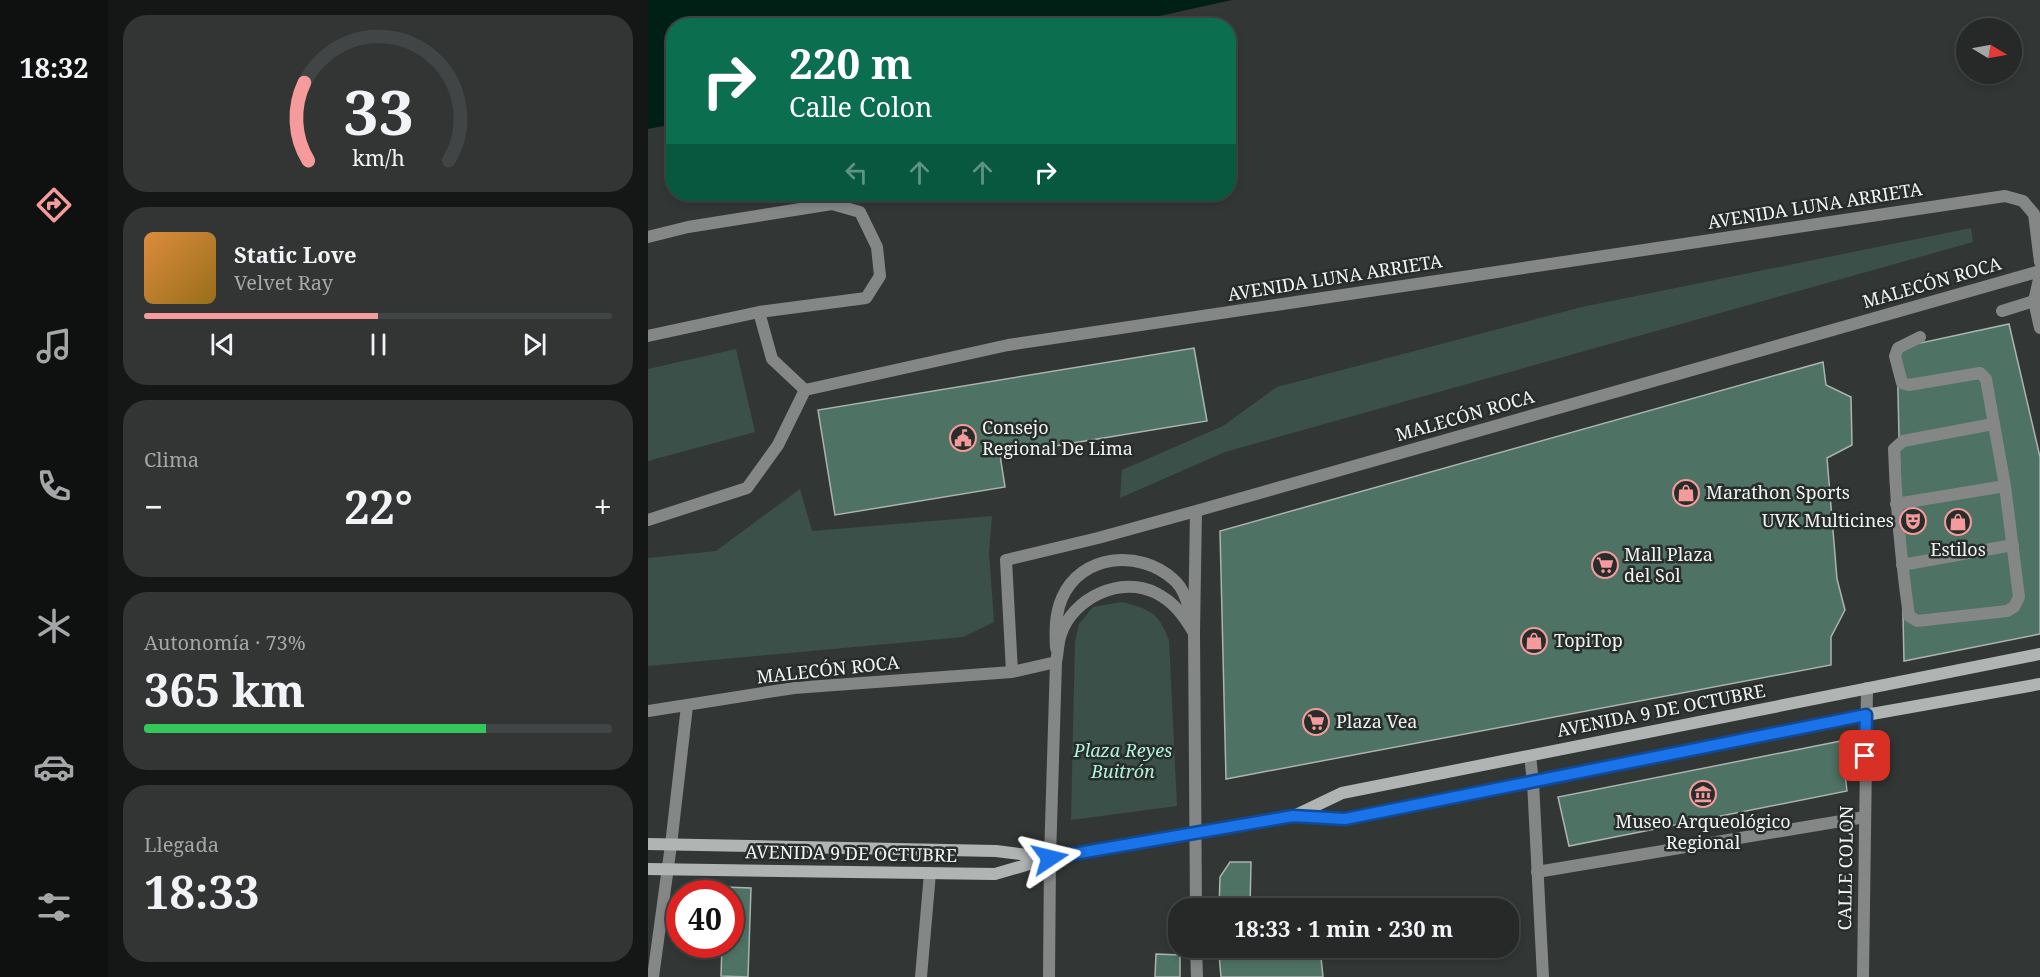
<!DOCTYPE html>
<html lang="es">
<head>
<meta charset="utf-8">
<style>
	:root { --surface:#262928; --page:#323534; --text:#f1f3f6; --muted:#a4a6a8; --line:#424545; --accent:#f59b9c }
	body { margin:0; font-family:"Noto Serif",serif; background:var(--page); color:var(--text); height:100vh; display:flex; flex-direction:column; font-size:22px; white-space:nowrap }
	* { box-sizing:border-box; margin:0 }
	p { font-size:20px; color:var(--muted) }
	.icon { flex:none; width:33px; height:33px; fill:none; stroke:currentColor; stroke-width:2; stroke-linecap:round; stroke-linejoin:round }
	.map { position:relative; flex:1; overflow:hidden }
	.panel { display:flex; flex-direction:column; gap:15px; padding:15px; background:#151716; width:540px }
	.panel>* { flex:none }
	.banner { position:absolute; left:18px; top:18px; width:570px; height:183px; border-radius:24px; box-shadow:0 3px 9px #0003,0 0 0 2px var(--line); background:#0b6e4f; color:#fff; overflow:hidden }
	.needle { width:39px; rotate:100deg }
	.fabs { position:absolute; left:1308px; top:18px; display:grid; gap:12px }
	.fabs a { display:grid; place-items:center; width:66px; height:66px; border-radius:50%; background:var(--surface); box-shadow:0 3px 9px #0003,0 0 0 2px var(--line); font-size:30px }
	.speed { position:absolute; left:18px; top:880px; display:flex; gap:12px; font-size:30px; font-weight:700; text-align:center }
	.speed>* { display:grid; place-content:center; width:78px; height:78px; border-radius:50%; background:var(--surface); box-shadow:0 3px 9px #0003,0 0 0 2px var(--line); line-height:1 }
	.speed .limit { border:9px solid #d22; background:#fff; color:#111 }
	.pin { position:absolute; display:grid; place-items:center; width:51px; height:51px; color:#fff; margin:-26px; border-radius:12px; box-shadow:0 3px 9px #0006 }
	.me { position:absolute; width:66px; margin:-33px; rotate:80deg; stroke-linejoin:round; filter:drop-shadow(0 0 4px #0008) }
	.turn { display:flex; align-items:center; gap:21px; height:126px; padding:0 24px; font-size:27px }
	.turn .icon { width:78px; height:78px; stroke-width:2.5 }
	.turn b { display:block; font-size:42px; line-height:51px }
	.lanes { display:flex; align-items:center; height:57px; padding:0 24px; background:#0003; justify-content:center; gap:30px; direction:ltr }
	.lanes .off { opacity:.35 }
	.big { font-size:45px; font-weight:700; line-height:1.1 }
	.panel .widget { flex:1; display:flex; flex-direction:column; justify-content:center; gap:9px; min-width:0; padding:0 21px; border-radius:24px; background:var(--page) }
	.panel .dial { align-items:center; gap:0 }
	.dial svg { height:156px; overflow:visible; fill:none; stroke:var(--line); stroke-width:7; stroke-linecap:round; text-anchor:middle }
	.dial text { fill:var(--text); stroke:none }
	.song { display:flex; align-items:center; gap:18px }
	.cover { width:72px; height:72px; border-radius:9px; background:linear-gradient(135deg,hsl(30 70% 55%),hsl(40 70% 35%)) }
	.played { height:6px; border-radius:3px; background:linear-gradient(90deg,var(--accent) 50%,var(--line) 50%) }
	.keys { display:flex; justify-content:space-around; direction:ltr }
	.heat { display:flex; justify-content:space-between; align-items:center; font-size:33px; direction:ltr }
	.charge { height:9px; border-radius:4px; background:linear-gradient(90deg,#34c759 73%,var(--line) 0) }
	.trip { position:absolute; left:520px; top:898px; width:351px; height:60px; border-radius:24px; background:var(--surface); box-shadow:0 3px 9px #0003,0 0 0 2px var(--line); font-weight:700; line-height:60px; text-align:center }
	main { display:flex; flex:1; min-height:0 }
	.tabs { display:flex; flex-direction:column; width:108px; justify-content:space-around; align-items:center; background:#0f1010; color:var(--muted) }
	.tabs .icon { width:42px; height:42px }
	.tabs .selected { color:var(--accent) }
	.tabs b { font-size:27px; color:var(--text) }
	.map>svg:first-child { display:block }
	.green { fill:#3b5048 }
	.water { fill:#002016 }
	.building { fill:#4e7264; stroke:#acb3b0; stroke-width:1.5 }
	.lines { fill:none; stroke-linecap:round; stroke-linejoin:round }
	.lane { stroke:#848786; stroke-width:12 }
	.street { stroke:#848786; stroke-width:12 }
	.secondary { stroke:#b0b4b2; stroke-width:12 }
	.route-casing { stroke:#114b97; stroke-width:15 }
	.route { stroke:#1a73e8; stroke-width:10 }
	.labels { text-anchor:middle; stroke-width:5; stroke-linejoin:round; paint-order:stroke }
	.street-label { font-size:18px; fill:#f1f5f3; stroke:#282d2b }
	.poi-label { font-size:18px; fill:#f1f5f3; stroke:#282d2b; text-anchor:start }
	.park-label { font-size:18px; font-style:italic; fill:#aff3d9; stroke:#282d2b }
</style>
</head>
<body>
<main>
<nav class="tabs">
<b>18:32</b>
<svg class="icon selected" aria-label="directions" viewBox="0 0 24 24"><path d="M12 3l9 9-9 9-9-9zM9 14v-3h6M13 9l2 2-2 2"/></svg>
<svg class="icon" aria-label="music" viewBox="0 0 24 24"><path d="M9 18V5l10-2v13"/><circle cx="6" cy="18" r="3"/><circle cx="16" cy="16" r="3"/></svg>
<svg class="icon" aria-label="phone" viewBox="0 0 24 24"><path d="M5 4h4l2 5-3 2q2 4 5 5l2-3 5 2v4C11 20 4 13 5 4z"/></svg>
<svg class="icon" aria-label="climate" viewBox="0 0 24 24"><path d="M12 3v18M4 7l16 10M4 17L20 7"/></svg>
<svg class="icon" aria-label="car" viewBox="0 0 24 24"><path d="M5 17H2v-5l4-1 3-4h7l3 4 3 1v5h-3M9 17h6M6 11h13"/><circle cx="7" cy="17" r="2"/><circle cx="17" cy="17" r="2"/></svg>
<svg class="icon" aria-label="filters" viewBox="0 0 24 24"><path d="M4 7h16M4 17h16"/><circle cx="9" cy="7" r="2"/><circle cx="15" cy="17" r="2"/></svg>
</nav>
<section class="panel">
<div class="widget dial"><svg viewBox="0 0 100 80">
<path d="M14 69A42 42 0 1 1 86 69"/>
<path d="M14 69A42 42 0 0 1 12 29" stroke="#f59b9c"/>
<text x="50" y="56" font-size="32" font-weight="700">33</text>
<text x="50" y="72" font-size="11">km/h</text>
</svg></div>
<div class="widget">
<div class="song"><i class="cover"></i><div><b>Static Love</b><p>Velvet Ray</p></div></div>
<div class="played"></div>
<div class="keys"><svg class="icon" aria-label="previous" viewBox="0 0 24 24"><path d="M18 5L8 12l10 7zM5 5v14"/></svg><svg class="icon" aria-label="pause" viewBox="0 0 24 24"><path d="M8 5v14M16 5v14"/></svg><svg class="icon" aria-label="next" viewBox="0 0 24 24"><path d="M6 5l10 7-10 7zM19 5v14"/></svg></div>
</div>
<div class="widget"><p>Clima</p>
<div class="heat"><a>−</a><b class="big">22°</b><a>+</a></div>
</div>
<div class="widget"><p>Autonomía · 73%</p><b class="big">365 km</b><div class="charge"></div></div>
<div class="widget"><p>Llegada</p><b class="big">18:33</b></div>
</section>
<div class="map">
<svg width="1392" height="977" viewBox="0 0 1392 977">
	<rect width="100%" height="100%" fill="#323735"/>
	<path class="green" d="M1323,228L1325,242L577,452L472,498L474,470L575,426L629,387L934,307Z
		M88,349L107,432L0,461V369Z
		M152,489L164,531L344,516L341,553L346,622L315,637L0,666V558L68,551Z
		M474,602C503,610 509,611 521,640L529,806L423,820L427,642L431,624L445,607Z"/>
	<path class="water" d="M0,0H584L466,26H26L25,124L0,129Z"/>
	<path class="building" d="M1361,324L1392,457V634L1256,661L1249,348Z
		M546,348L559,421L352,455L357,487L187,515L170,410Z
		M1175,362L1178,385L1203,397L1204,445L1179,458L1189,579L1197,610L1183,637V665L578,779L572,531Z
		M1193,741L1199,791L921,846L910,797Z
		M582,862H603L602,909H571L572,877Z
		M76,887L103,888L100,977L73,976L74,945H82V894H76Z
		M639,948H672L675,977H573L571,954Z
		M508,954L532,955V977H507Z"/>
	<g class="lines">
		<path class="lane" d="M0,237L40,227L184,204L212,212L229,247L232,276L218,298L111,312L0,336
			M1354,311L1386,301
			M111,312L124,359L157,390
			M1272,337L1250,348L1247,356L1254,383L1261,385L1332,373L1338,379L1357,486L1371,597L1366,607L1359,611L1269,621L1261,616C1253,560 1248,505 1246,449L1255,441L1345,424
			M1248,504L1357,486
			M1254,565L1365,545
			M408,648C407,631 407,614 414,598C433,554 491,549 525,579C537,589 540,605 544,620
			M889,872L1217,817
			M273,977L282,873"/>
		<path class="street" d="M1392,275L1386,301L1392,328
			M0,520L99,488L130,445L157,390L360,345L1357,196L1375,201L1386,214L1392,262
			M364,672L358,560L450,538L548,511L1392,271
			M0,711L146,688L364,672L408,662
			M882,756L885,782L895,977
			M548,909L546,633L548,511
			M548,948L549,977
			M5,977L23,845L39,706
			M401,977L402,858L408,662C410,653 410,642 413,634C425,598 473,575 508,593C526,602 536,616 546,633
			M1215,977L1219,688"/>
		<path class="secondary" d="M646,816L694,793L1392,654
			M0,844L348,851L395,857
			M0,869L347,874L402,858L645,816L697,819L1218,715L1392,684"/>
	</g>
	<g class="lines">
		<defs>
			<path id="route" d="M402,858L645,816L697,819L1218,715L1217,756"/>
		</defs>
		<use href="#route" class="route-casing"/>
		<use href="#route" class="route"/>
	</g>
	<defs>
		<symbol id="civic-ring" viewBox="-11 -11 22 22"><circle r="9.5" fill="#282d2b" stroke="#f59b9c" stroke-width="1.5"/><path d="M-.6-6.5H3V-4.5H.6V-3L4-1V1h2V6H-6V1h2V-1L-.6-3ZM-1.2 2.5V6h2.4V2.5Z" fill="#f59b9c"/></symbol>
		<symbol id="shop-ring" viewBox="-11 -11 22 22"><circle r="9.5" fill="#282d2b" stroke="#f59b9c" stroke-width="1.5"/><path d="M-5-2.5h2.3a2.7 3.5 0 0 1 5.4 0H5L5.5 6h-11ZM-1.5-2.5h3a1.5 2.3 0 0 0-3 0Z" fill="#f59b9c"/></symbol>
		<symbol id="theatre-ring" viewBox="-11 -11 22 22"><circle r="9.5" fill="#282d2b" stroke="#f59b9c" stroke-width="1.5"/><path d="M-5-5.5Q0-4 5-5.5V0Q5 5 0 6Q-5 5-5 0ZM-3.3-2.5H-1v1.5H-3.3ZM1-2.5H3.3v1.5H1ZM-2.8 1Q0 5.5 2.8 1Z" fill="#f59b9c"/></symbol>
		<symbol id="supermarket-ring" viewBox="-11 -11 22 22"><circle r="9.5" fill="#282d2b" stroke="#f59b9c" stroke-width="1.5"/><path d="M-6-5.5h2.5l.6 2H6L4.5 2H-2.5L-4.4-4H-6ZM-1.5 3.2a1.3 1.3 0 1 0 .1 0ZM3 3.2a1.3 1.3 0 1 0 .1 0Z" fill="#f59b9c"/></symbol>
		<symbol id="museum-ring" viewBox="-11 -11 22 22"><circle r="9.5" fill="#282d2b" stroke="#f59b9c" stroke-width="1.5"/><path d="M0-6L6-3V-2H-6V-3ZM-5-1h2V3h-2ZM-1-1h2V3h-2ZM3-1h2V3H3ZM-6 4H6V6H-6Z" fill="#f59b9c"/></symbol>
	</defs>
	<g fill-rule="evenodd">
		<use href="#civic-ring" x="300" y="423" width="30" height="30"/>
		<use href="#shop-ring" x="1023" y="478" width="30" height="30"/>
		<use href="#theatre-ring" x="1250" y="506" width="30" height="30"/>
		<use href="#shop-ring" x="1295" y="507" width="30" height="30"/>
		<use href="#supermarket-ring" x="942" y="550" width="30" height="30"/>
		<use href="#shop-ring" x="871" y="626" width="30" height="30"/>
		<use href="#supermarket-ring" x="653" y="707" width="30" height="30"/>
		<use href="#museum-ring" x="1040" y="779" width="30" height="30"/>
	</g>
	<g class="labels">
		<g class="street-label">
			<text transform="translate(1167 206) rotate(-9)" y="6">AVENIDA LUNA ARRIETA</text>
			<text transform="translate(687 278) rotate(-9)" y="6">AVENIDA LUNA ARRIETA</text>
			<text transform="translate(1284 283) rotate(-16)" y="6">MALECÓN ROCA</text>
			<text transform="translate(817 416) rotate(-16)" y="6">MALECÓN ROCA</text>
			<text transform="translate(180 670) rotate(-6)" y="6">MALECÓN ROCA</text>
			<text transform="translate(1013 711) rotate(-11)" y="6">AVENIDA 9 DE OCTUBRE</text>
			<text transform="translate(203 854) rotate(1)" y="6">AVENIDA 9 DE OCTUBRE</text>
			<text transform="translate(1198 868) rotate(-89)" y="6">CALLE COLON</text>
		</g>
		<g class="poi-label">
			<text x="334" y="434">Consejo<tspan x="334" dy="21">Regional De Lima</tspan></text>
			<text x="1058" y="499">Marathon Sports</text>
			<text x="1246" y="527" text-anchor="end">UVK Multicines</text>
			<text x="1310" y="556" text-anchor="middle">Estilos</text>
			<text x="976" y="561">Mall Plaza<tspan x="976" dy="21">del Sol</tspan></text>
			<text x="906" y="647">TopiTop</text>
			<text x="688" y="728">Plaza Vea</text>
			<text x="1055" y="828" text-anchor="middle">Museo Arqueológico<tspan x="1055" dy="21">Regional</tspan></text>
		</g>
		<g class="park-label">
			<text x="475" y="757">Plaza Reyes<tspan x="475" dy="21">Buitrón</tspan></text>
		</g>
	</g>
</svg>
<div class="fabs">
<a><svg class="needle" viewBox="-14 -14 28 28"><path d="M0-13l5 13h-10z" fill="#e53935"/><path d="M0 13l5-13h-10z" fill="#a4a6a8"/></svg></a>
</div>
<div class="speed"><div class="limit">40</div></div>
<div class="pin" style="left:1217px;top:756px;background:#d93025"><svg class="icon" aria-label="arrive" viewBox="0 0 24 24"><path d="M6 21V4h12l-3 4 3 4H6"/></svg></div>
<svg class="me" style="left:402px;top:858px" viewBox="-20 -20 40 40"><path d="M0-17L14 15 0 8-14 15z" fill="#1a73e8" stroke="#fff" stroke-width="4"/></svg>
<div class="trip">18:33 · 1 min · 230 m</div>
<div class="banner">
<div class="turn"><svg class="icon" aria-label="right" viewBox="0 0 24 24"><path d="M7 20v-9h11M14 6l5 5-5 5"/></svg><div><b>220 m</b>Calle Colon</div></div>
<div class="lanes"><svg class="icon off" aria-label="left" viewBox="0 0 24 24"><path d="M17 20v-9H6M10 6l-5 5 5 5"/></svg><svg class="icon off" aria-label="ahead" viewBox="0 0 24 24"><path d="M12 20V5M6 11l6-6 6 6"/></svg><svg class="icon off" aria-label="ahead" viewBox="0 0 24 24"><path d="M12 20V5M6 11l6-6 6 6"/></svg><svg class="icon" aria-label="right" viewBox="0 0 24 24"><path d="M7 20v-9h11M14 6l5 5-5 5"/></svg></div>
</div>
</div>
</main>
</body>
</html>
